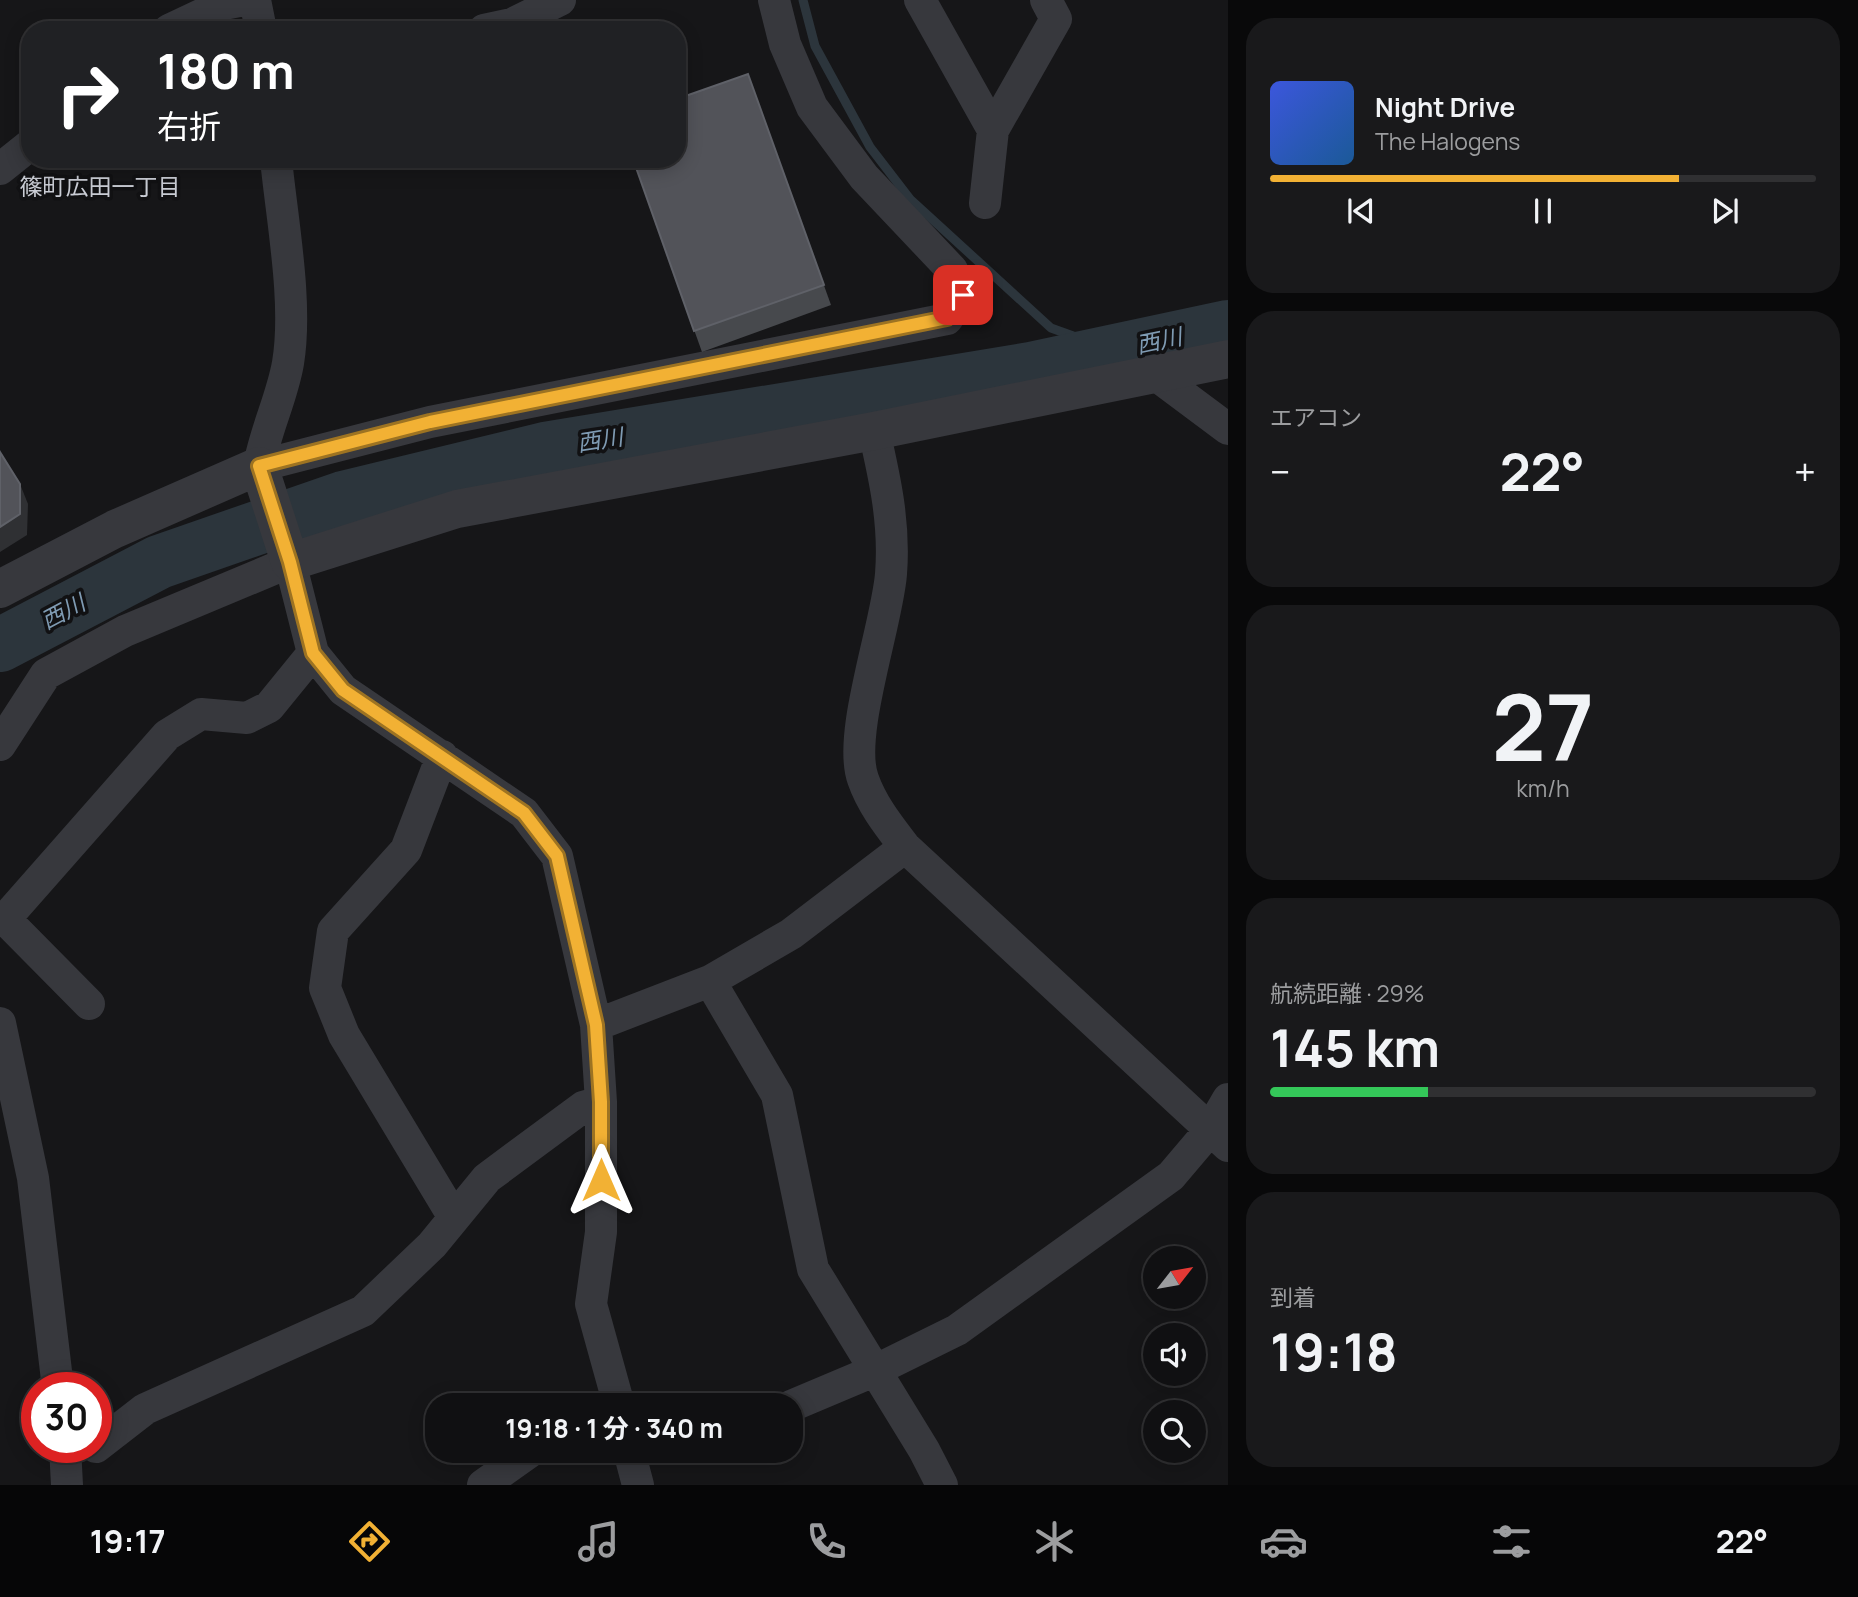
<!DOCTYPE html>
<html lang="ja">
<head>
<meta charset="utf-8">
<style>
	:root { --surface:#101012; --page:#19191b; --text:#f1f3f6; --muted:#9c9d9f; --line:#303032; --accent:#f2b134 }
	body { margin:0; font-family:Manrope,"Noto Sans JP",sans-serif; background:var(--page); color:var(--text); height:100vh; display:flex; flex-direction:column; font-size:26px; white-space:nowrap }
	* { box-sizing:border-box; margin:0 }
	p { font-size:23px; color:var(--muted) }
	.icon { flex:none; width:38px; height:38px; fill:none; stroke:currentColor; stroke-width:2; stroke-linecap:round; stroke-linejoin:round }
	.map { position:relative; flex:1; overflow:hidden }
	.side { display:flex; flex-direction:column; gap:18px; padding:18px; background:#09090a; width:630px }
	.side>* { flex:none }
	.top-card { position:absolute; left:21px; top:21px; width:665px; height:147px; border-radius:28px; box-shadow:0 4px 18px #0003,0 0 0 2px var(--line); background:#202124; color:#fff; overflow:hidden }
	.needle { width:46px; rotate:59deg }
	.controls { position:absolute; left:1143px; top:1246px; display:grid; gap:14px }
	.controls a { display:grid; place-items:center; width:63px; height:63px; border-radius:50%; background:var(--surface); box-shadow:0 4px 18px #0003,0 0 0 2px var(--line); font-size:35px }
	.speed { position:absolute; left:21px; top:1372px; display:flex; gap:14px; font-size:35px; font-weight:700; text-align:center }
	.speed>* { display:grid; place-content:center; width:91px; height:91px; border-radius:50%; background:var(--surface); box-shadow:0 4px 18px #0003,0 0 0 2px var(--line); line-height:1 }
	.speed .limit { border:10px solid #d22; background:#fff; color:#111 }
	.pin { position:absolute; display:grid; place-items:center; width:60px; height:60px; color:#fff; margin:-30px; border-radius:14px; box-shadow:0 4px 10px #0006 }
	.me { position:absolute; width:77px; margin:-38px; rotate:0deg; stroke-linejoin:round; filter:drop-shadow(0 0 5px #0008) }
	.turn { display:flex; align-items:center; gap:24px; height:147px; padding:0 21px; font-size:32px }
	.turn .icon { width:91px; height:91px; stroke-width:2.5 }
	.turn b { display:block; font-size:49px; line-height:60px }
	.big { font-size:52px; font-weight:700; line-height:1.1 }
	.side .card { flex:1; display:flex; flex-direction:column; justify-content:center; gap:10px; min-width:0; padding:0 24px; border-radius:28px; background:var(--page) }
	.side .dial { align-items:center; gap:0 }
	.dial b { font-size:91px; line-height:1 }
	.song { display:flex; align-items:center; gap:21px }
	.cover { width:84px; height:84px; border-radius:10px; background:linear-gradient(135deg,hsl(230 70% 55%),hsl(210 70% 35%)) }
	.played { height:7px; border-radius:4px; background:linear-gradient(90deg,var(--accent) 75%,var(--line) 75%) }
	.keys { display:flex; justify-content:space-around; direction:ltr }
	.heat { display:flex; justify-content:space-between; align-items:center; font-size:38px; direction:ltr }
	.charge { height:10px; border-radius:5px; background:linear-gradient(90deg,#34c759 29%,var(--line) 0) }
	.trip { position:absolute; left:425px; top:1393px; width:378px; height:70px; border-radius:28px; background:var(--surface); box-shadow:0 4px 18px #0003,0 0 0 2px var(--line); font-weight:700; line-height:70px; text-align:center }
	.tabs { display:flex; height:112px; justify-content:space-around; align-items:center; background:#060607; color:var(--muted) }
	.tabs .icon { width:49px; height:49px }
	.tabs .selected { color:var(--accent) }
	.tabs b { font-size:32px; color:var(--text) }
	main { display:flex; flex:1; min-height:0 }
	.map>svg:first-child { display:block }
	.lines { fill:none; stroke-linecap:round; stroke-linejoin:round }
	.stream { stroke:#2c353c; stroke-width:9 }
	.river { stroke:#2c353c; stroke-width:54 }
	.minor { stroke:#37383d; stroke-width:32 }
	.tertiary { stroke:#37383d; stroke-width:38 }
	.wall { fill:#47494d }
	.shaded-wall { fill:#2f3033 }
	.building { fill:#525359; stroke:#5f6168; stroke-width:2 }
	.route-casing { stroke:#9d7322; stroke-width:18 }
	.route { stroke:#f2b134; stroke-width:12 }
	.labels { text-anchor:middle; stroke-width:7; stroke-linejoin:round; paint-order:stroke }
	.neighbourhood-label { font-size:23px; fill:#c9ccd4; stroke:#111113 }
	.water-label { font-size:23px; font-style:italic; fill:#7f9bb3; stroke:#111113 }
</style>
</head>
<body>
<main>
<div class="map">
<svg width="1228" height="1485" viewBox="0 0 1228 1485">
	<rect width="100%" height="100%" fill="#161618"/>
	<g class="lines">
		<path class="stream" d="M803,0L815,46L870,147L910,199L1051,328L1115,351"/>
		<path class="river" d="M0,645L159,562L343,498L545,449L1031,369L1228,327"/>
		<path class="minor" d="M255,0L261,30
			M920,0L993,130
			M169,30L224,4L244,0
			M484,30L512,24L560,0
			M276,159C282,220 298,303 288,363C282,398 265,431 259,466L430,422L947,319L963,295L952,270L864,177L812,107L785,44L774,0
			M0,169L30,145
			M985,203L993,130L1056,19L1046,0
			M1153,373L1228,429
			M874,431C885,479 895,524 891,574C887,625 847,735 863,779C872,805 889,826 905,847
			M0,745L46,674L125,631L290,562L313,653L343,690L524,813L557,856L596,1025L601,1102V1232L591,1304L619,1405
			M442,756L406,850L333,931L325,988L344,1035L453,1216
			M710,981L777,1095L813,1269L924,1450L942,1485
			M89,1004L5,919L167,735L201,714L247,718L269,707L313,653
			M0,1023L33,1178L58,1388
			M596,1025L710,981L791,934L905,847L1228,1146
			M791,1406L874,1371L957,1330L1171,1176L1210,1130L1228,1099
			M65,1447L67,1485
			M96,1447L145,1409L363,1311L432,1245L487,1178L583,1107L601,1102
			M629,1451L638,1485
			M483,1485L531,1451"/>
		<path class="tertiary" d="M0,589L115,529L259,466L290,562L457,509L874,431L1228,359"/>
	</g>
	<path class="wall" d="M748,74L831,305L702,352L633,159Z"/>
	<path class="shaded-wall" d="M20,484L28,504L27,535L0,552V527Z"/>
	<path class="building" d="M748,74L824,285L694,331L633,159H677V99Z
		M0,452L20,484V514L0,527Z"/>
	<g class="lines">
		<defs>
			<path id="route" d="M601,1180V1102L596,1025L557,856L524,813L343,690L313,653L290,562L259,466L430,422L947,318L963,295"/>
		</defs>
		<use href="#route" class="route-casing"/>
		<use href="#route" class="route"/>
	</g>
	<g class="labels">
		<g class="neighbourhood-label">
			<text x="100" y="195">篠町広田一丁目</text>
		</g>
		<g class="water-label">
			<text transform="translate(1159 341) rotate(-12)" y="8">西川</text>
			<text transform="translate(600 440) rotate(-9)" y="8">西川</text>
			<text transform="translate(63 612) rotate(-28)" y="8">西川</text>
		</g>
	</g>
</svg>
<div class="controls">
<a><svg class="needle" viewBox="-14 -14 28 28"><path d="M0-13l5 13h-10z" fill="#e53935"/><path d="M0 13l5-13h-10z" fill="#9c9d9f"/></svg></a>
<a><svg class="icon" aria-label="sound" viewBox="0 0 24 24"><path d="M4 9h4l5-4v14l-5-4H4zM17 9q2 3 0 6"/></svg></a>
<a><svg class="icon" aria-label="search" viewBox="0 0 24 24"><circle cx="10" cy="10" r="6"/><path d="M15 15l6 6"/></svg></a>
</div>
<div class="speed"><div class="limit">30</div></div>
<div class="pin" style="left:963px;top:295px;background:#d93025"><svg class="icon" aria-label="arrive" viewBox="0 0 24 24"><path d="M6 21V4h12l-3 4 3 4H6"/></svg></div>
<svg class="me" style="left:601px;top:1180px" viewBox="-20 -20 40 40"><path d="M0-17L14 15 0 8-14 15z" fill="#f2b134" stroke="#fff" stroke-width="4"/></svg>
<div class="trip">19:18 · 1 分 · 340 m</div>
<div class="top-card">
<div class="turn"><svg class="icon" aria-label="right" viewBox="0 0 24 24"><path d="M7 20v-9h11M14 6l5 5-5 5"/></svg><div><b>180 m</b>右折</div></div>
</div>
</div>
<section class="side">
<div class="card">
<div class="song"><i class="cover"></i><div><b>Night Drive</b><p>The Halogens</p></div></div>
<div class="played"></div>
<div class="keys"><svg class="icon" aria-label="previous" viewBox="0 0 24 24"><path d="M18 5L8 12l10 7zM5 5v14"/></svg><svg class="icon" aria-label="pause" viewBox="0 0 24 24"><path d="M8 5v14M16 5v14"/></svg><svg class="icon" aria-label="next" viewBox="0 0 24 24"><path d="M6 5l10 7-10 7zM19 5v14"/></svg></div>
</div>
<div class="card"><p>エアコン</p>
<div class="heat"><a>−</a><b class="big">22°</b><a>+</a></div>
</div>
<div class="card dial"><b>27</b><p>km/h</p></div>
<div class="card"><p>航続距離 · 29%</p><b class="big">145 km</b><div class="charge"></div></div>
<div class="card"><p>到着</p><b class="big">19:18</b></div>
</section>
</main>
<nav class="tabs">
<b>19:17</b>
<svg class="icon selected" aria-label="directions" viewBox="0 0 24 24"><path d="M12 3l9 9-9 9-9-9zM9 14v-3h6M13 9l2 2-2 2"/></svg>
<svg class="icon" aria-label="music" viewBox="0 0 24 24"><path d="M9 18V5l10-2v13"/><circle cx="6" cy="18" r="3"/><circle cx="16" cy="16" r="3"/></svg>
<svg class="icon" aria-label="phone" viewBox="0 0 24 24"><path d="M5 4h4l2 5-3 2q2 4 5 5l2-3 5 2v4C11 20 4 13 5 4z"/></svg>
<svg class="icon" aria-label="climate" viewBox="0 0 24 24"><path d="M12 3v18M4 7l16 10M4 17L20 7"/></svg>
<svg class="icon" aria-label="car" viewBox="0 0 24 24"><path d="M5 17H2v-5l4-1 3-4h7l3 4 3 1v5h-3M9 17h6M6 11h13"/><circle cx="7" cy="17" r="2"/><circle cx="17" cy="17" r="2"/></svg>
<svg class="icon" aria-label="filters" viewBox="0 0 24 24"><path d="M4 7h16M4 17h16"/><circle cx="9" cy="7" r="2"/><circle cx="15" cy="17" r="2"/></svg>
<b>22°</b>
</nav>
</body>
</html>
